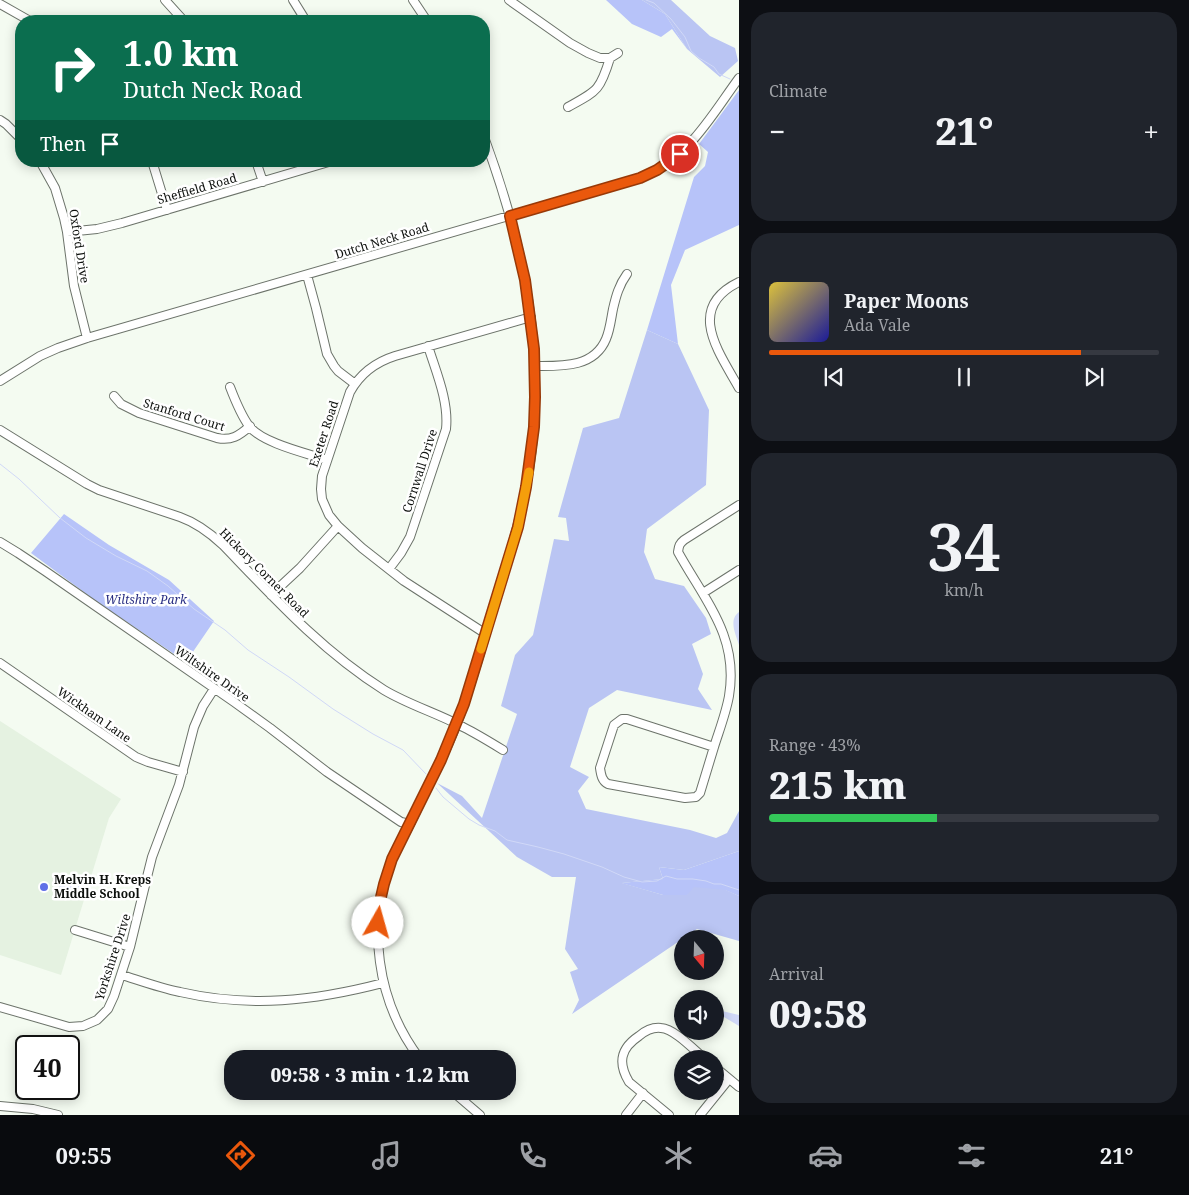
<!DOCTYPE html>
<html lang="en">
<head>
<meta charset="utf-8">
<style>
	:root { --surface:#171b24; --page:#20242c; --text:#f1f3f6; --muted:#9ea1a6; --line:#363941; --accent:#ea580c }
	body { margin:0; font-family:"Noto Serif",serif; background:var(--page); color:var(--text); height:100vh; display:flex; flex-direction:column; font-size:19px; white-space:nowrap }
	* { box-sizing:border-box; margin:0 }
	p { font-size:16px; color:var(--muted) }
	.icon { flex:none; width:28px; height:28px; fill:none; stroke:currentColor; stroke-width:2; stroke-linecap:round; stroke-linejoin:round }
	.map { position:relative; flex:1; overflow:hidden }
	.sheet { display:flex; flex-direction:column; gap:12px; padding:12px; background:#0d0f14; width:450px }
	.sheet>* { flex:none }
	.hud { position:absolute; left:15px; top:15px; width:475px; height:152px; border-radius:20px; box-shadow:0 2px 12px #0003; background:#0b6e4f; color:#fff; overflow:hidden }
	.needle { width:32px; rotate:161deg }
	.controls { position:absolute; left:674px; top:930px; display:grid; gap:10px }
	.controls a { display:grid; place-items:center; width:50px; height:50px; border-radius:50%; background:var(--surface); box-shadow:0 2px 12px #0003; font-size:25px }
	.speed { position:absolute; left:15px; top:1035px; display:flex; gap:10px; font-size:25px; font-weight:700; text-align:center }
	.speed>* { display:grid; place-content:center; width:65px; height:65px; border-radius:50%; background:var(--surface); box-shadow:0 2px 12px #0003; line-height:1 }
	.speed .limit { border:2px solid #111; border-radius:8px; background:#fff; color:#111 }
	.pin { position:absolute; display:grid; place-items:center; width:42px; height:42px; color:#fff; margin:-21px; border:2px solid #fff; border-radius:50%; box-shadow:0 1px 5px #0007 }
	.me { position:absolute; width:55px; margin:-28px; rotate:7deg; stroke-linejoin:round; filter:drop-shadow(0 0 4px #0008) }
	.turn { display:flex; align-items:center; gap:18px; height:105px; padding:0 25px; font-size:22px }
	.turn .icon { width:65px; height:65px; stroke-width:2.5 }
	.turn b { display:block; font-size:35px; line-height:42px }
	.then { display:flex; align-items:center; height:48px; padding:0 25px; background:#0003; gap:10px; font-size:19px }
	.big { font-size:38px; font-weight:800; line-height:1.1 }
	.sheet .widget { flex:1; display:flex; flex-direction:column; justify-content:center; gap:8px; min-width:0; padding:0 18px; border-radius:20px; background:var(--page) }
	.sheet .dial { align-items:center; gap:0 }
	.dial b { font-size:65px; line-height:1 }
	.song { display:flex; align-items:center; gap:15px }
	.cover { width:60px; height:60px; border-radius:8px; background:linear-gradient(135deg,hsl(50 70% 55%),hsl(240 70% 35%)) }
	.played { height:5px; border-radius:2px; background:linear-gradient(90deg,var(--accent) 80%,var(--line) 80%) }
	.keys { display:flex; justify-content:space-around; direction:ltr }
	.heat { display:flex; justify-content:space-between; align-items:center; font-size:28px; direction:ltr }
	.charge { height:8px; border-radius:4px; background:linear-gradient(90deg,#34c759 43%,var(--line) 0) }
	.trip { position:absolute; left:224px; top:1050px; width:292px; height:50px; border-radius:20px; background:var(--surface); box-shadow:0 2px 12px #0003; font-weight:800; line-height:50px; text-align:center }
	.menu { display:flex; height:80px; justify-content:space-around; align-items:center; background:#090b0e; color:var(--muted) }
	.menu .icon { width:35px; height:35px }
	.menu .on { color:var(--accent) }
	.menu b { font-size:22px; color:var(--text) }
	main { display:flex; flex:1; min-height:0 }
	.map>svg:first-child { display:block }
	.built { fill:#e5f2e1 }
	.green { fill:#b7c3f9 }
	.forest { fill:#bac5f3 }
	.water { fill:#d0d8f7 }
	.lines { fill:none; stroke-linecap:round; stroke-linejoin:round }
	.stream { stroke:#d0d8f7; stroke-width:1 }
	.minor-casing { stroke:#6c736a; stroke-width:10 }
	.minor { stroke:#fff; stroke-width:8 }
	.route-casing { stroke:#983908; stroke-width:12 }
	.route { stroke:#ea580c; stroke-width:9 }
	.slow { stroke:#f59e0b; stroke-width:9 }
	.poi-dot { fill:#606fe7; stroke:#fff; stroke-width:2 }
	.labels { text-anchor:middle; stroke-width:5; stroke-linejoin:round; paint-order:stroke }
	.street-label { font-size:12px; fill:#0d100d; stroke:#fff }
	.park-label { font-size:12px; font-style:italic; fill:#2a2f83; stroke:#fff }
	.poi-label { font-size:12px; font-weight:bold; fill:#0d100d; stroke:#fff; text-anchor:start }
</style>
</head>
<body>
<main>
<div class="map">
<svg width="739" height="1115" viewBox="0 0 739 1115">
	<rect width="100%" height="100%" fill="#f4fbf1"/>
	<path class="built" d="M0,721L121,799L109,818L61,975L0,955Z"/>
	<path class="green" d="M606,0H642L665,14L687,49L672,29L661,37L632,24Z
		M739,90V225L685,250L671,285L678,344L647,330L694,177L705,166L708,152L699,144Z
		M64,514L109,545L169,580L214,621L186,662L96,601L31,553Z
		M739,851V896L725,890L687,895H663L621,883L663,879L659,867L684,870Z
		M63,876L82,882L78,894L59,888Z"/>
	<path class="forest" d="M642,0H671L710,36L735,48L738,61L720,77L687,49L665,14Z
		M647,330L678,344L709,410L706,485L647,529L644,552L655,579L684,586L706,618L711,634L692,644L703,674L698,689L712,710L617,690L589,708L570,767L589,777L578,791L586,809L690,830L716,838L727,833L739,811V851L684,870L659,867L663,879L622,883L663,895H687L694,887L726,890L739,896V941L697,929L572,1014L579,1000L570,972L578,969L565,949L576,877H552L517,857L437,783L462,796L482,818L517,714L501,706L515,655L533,635L554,539L569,541L566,518L558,517L583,428L619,418Z"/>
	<path class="water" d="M739,612V645C736,635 728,620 739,612Z
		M722,1011L739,1015V1026L719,1014V1012Z"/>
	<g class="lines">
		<path class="stream" d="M646,0L654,3L671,19L685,37L691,51L699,58L714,67L719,74L730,79
			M0,464L19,479L60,518L86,538L116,556L147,571L168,586L194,609L225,630L248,650L289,677L333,709L373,734L403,750L426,774
			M436,788L443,797L469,819L479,825L495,831L507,840L538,847L564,854L602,867L624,877L642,882L657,881L666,876L677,879H693L706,881L714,884H721L739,890"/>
		<defs>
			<path id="minor" d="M165,0L184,21
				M293,0L306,21
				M413,0L427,21
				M509,0L570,43L588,53L600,58H610L618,53
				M0,4L30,21
				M568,107C597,91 600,91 610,58
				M0,120L6,124L21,139
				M40,161L55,188L64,218L67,232L74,286L87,338
				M152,161L167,210
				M256,161L263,182
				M67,232L97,229L122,223L332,161
				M307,275L316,308L327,354L334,366L338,371L355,384
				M739,282C685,308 719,352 739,388
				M535,366C561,366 594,368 606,339C610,330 611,319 613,309C616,296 619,285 627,274
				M0,381L40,356L58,348L87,338L640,178C689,158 709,119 739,78
				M230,387C235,400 241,415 249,426C262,443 306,453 327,460
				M114,396L121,404L139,413L217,438C231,441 239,436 250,426
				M0,430L87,484L99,490L180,517C197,523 210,533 223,545C274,598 322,651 384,690C409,705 437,713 463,727C477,734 490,742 503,750
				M0,542L18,553L45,571L234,702L270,728L327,772L401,822L410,824
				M389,569L401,553L410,537L446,429C449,401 436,372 428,346
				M703,593L739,570
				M271,595L300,568L338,526
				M486,634L404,581L362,548L338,526L329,515L322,499L321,489L322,476L350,392C360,374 376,362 395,356L531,317
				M0,663L136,757L148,762L183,772
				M622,719H627L714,747L700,793L696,797L685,798L608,784C602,781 601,775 600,768L614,725Z
				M714,747C719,731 726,713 729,696C739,636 705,601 678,552C679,546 679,544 684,540L739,505
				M75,930L130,947
				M122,975C141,981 160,988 180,992C250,1008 314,1001 383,983
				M0,1007L69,1027L83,1026L97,1020L108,1009L114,996L130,947L148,873L152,857L179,785L194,727L203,706L214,689
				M420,1059C376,1001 366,924 393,857C398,845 405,834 411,822C426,790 443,759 456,726C471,687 482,646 494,606C508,561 522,516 529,470C547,354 524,245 484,137
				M715,1067L739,1087
				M452,1091L480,1115
				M0,1106L33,1109L58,1115
				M626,1115L643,1093
				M669,1115L629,1082C617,1062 621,1048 639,1036C645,1031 653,1027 661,1028C675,1029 694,1050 705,1059
				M700,1115L729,1079"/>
		</defs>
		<use href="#minor" class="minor-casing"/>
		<use href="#minor" class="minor"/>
	</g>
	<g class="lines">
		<defs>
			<path id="route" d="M378,923L381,897L384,884L392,859L441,760L464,704L518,527L526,487L534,427L535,397L534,349L525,280L510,216L640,178L657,170L680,154"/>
		</defs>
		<use href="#route" class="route-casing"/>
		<use href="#route" class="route"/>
		<path class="slow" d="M481,649L518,527L529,472"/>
	</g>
	<circle class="poi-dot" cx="44" cy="887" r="5"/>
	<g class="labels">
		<g class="street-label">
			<text transform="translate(197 189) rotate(-16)" y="4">Sheffield Road</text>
			<text transform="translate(382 241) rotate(-17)" y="4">Dutch Neck Road</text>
			<text transform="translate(79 246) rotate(81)" y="4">Oxford Drive</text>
			<text transform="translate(184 415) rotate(17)" y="4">Stanford Court</text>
			<text transform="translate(324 434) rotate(-72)" y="4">Exeter Road</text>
			<text transform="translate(420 471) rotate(-72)" y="4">Cornwall Drive</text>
			<text transform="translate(264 573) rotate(45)" y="4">Hickory Corner Road</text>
			<text transform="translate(212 674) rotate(35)" y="4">Wiltshire Drive</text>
			<text transform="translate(94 715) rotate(35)" y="4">Wickham Lane</text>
			<text transform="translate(113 957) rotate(-72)" y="4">Yorkshire Drive</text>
		</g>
		<g class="park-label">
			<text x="146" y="604">Wiltshire Park</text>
		</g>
		<g class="poi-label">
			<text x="54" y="884">Melvin H. Kreps<tspan x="54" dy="14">Middle School</tspan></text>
		</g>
	</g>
</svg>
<div class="controls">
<a><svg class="needle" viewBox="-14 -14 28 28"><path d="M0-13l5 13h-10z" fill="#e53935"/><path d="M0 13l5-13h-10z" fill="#9ea1a6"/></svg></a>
<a><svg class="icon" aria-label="sound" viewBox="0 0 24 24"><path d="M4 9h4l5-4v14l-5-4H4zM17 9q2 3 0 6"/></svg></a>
<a><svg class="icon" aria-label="layers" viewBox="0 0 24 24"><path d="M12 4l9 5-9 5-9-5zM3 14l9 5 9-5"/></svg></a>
</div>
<div class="speed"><div class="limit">40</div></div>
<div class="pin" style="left:680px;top:154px;background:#d93025"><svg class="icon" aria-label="arrive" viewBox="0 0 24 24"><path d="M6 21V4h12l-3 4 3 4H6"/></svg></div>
<svg class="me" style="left:378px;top:923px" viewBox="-20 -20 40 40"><circle r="19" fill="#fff"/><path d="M0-13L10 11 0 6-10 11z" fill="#ea580c"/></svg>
<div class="trip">09:58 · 3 min · 1.2 km</div>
<div class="hud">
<div class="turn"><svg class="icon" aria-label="right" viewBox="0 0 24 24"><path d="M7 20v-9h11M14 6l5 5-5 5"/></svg><div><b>1.0 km</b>Dutch Neck Road</div></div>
<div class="then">Then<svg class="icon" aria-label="arrive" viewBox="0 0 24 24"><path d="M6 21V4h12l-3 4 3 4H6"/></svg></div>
</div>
</div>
<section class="sheet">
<div class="widget"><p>Climate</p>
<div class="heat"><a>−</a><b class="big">21°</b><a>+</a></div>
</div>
<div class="widget">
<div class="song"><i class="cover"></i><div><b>Paper Moons</b><p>Ada Vale</p></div></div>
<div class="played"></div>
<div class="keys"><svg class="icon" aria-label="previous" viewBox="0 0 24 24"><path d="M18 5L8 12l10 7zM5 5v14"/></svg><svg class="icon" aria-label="pause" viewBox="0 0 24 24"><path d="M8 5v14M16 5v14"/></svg><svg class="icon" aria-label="next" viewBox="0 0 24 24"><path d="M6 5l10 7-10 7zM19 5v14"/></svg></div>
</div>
<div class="widget dial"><b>34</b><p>km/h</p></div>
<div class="widget"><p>Range · 43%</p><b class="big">215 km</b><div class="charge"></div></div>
<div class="widget"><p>Arrival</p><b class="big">09:58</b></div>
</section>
</main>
<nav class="menu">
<b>09:55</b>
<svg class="icon on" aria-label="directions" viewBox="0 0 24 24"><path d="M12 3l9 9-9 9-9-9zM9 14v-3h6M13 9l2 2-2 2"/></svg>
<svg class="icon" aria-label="music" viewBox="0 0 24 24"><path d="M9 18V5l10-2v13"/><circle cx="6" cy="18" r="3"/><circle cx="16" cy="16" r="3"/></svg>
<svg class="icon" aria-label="phone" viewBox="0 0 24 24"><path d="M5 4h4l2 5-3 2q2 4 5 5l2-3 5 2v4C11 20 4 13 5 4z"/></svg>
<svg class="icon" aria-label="climate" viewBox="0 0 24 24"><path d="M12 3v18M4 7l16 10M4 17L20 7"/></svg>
<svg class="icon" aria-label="car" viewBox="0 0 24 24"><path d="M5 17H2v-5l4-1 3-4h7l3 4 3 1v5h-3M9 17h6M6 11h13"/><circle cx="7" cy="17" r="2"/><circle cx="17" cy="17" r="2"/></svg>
<svg class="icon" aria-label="filters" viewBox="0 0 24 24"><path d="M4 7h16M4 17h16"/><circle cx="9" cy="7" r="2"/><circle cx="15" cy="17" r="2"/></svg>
<b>21°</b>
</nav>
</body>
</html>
